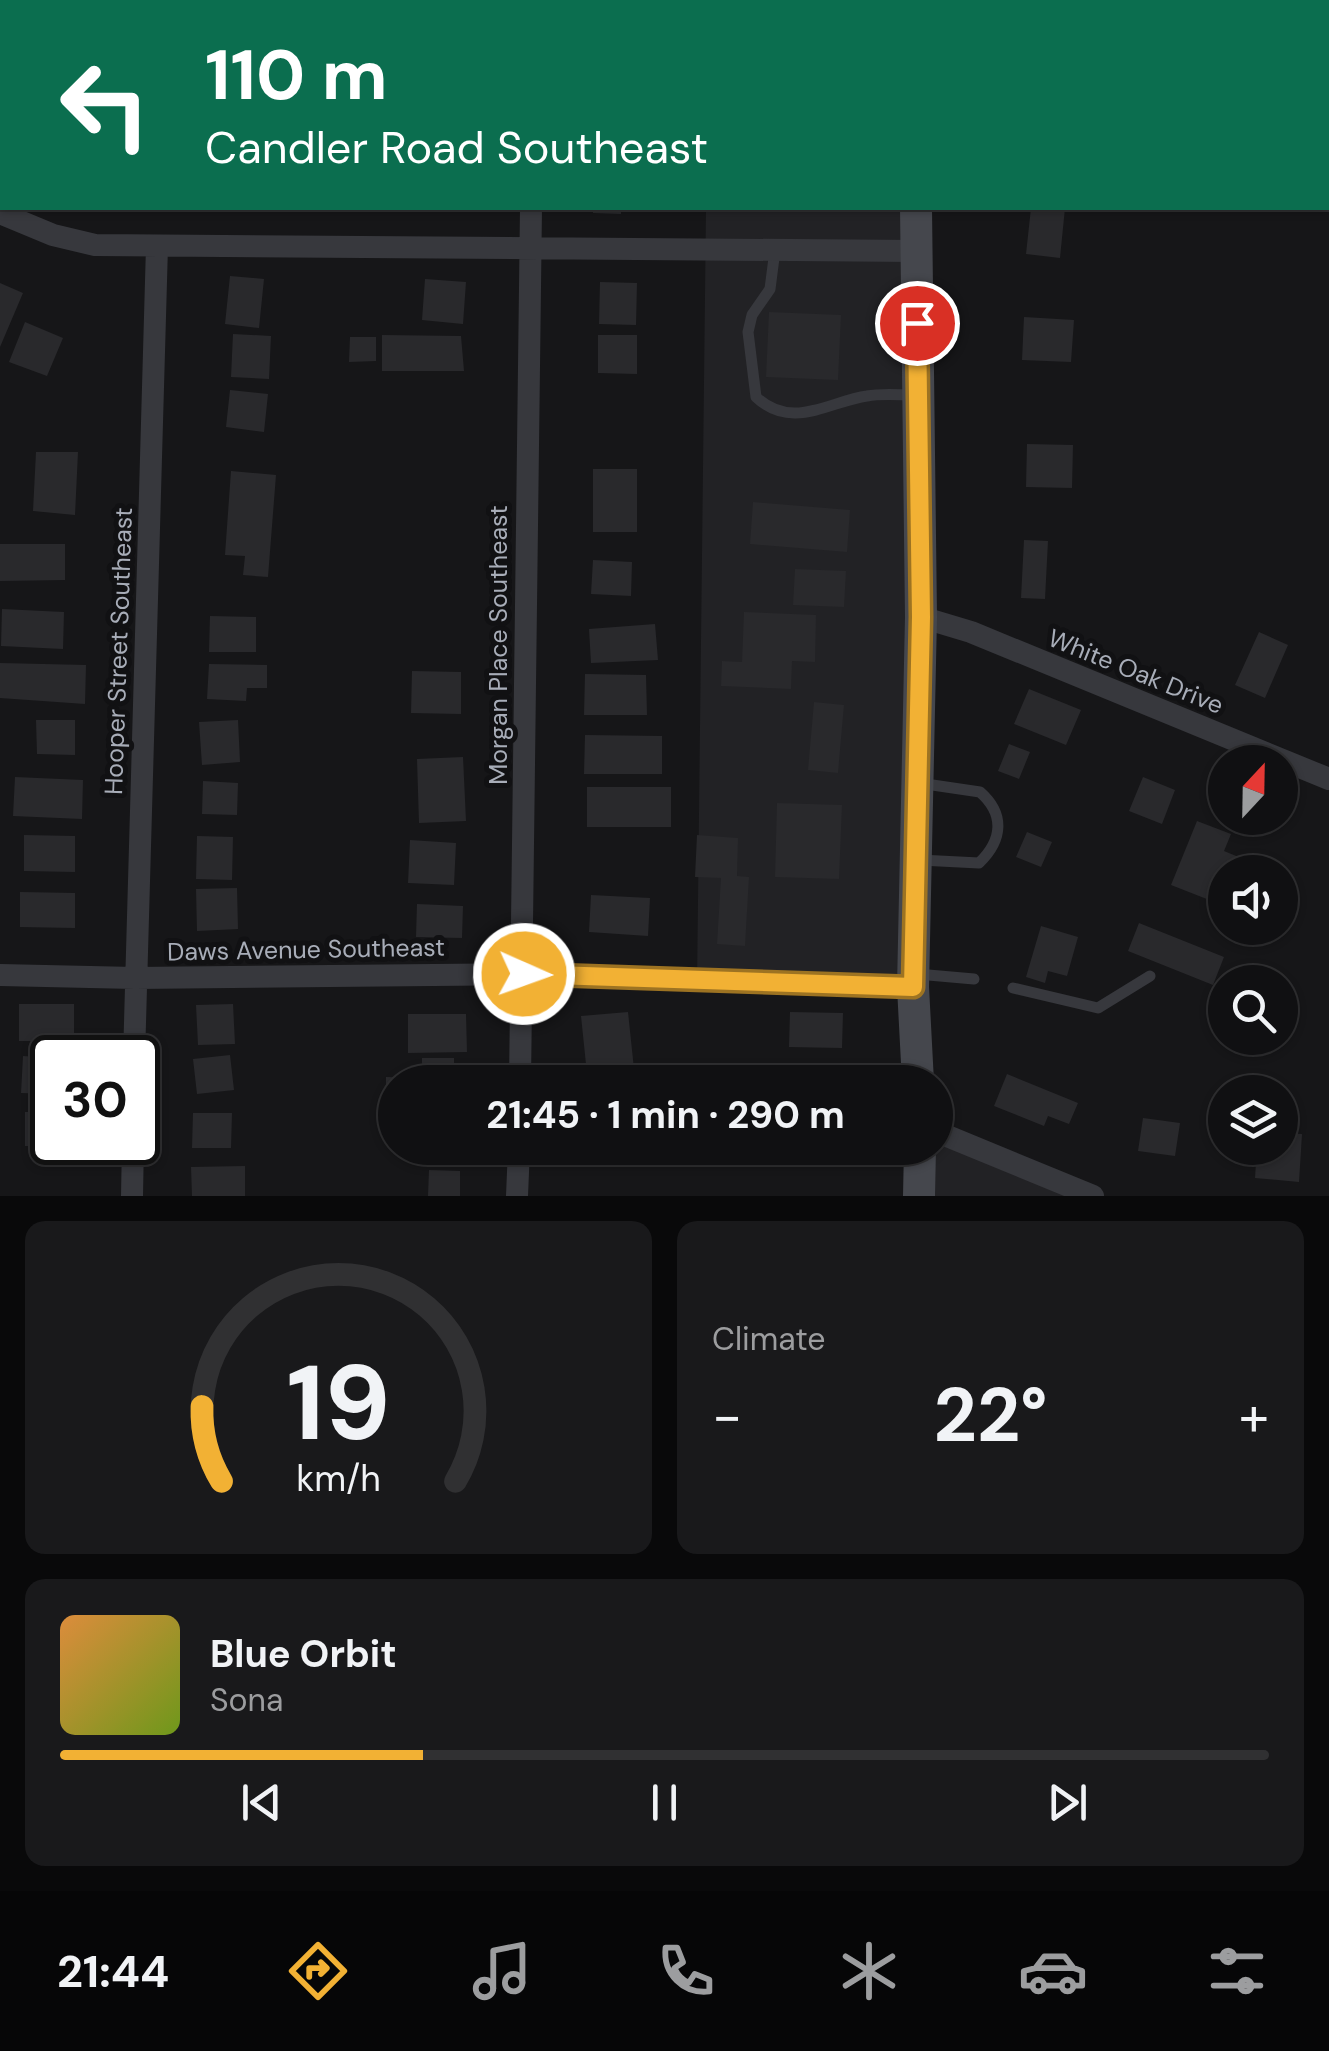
<!DOCTYPE html>
<html lang="en">
<head>
<meta charset="utf-8">
<style>
	:root { --surface:#101012; --page:#19191b; --text:#f1f3f6; --muted:#9c9d9f; --line:#303032; --accent:#f2b134 }
	body { margin:0; font-family:"DM Sans",sans-serif; background:var(--page); color:var(--text); height:100vh; display:flex; flex-direction:column; font-size:38px; white-space:nowrap }
	* { box-sizing:border-box; margin:0 }
	p { font-size:32px; color:var(--muted) }
	.icon { flex:none; width:55px; height:55px; fill:none; stroke:currentColor; stroke-width:2; stroke-linecap:round; stroke-linejoin:round }
	.map { position:relative; height:1196px; overflow:hidden }
	.panel { display:flex; flex-direction:column; gap:25px; padding:25px; background:#09090a; flex:1 }
	.panel>* { flex:none }
	.banner { position:absolute; left:0px; top:0px; width:1330px; height:210px; box-shadow:0 2px 8px #0004,0 0 0 2px var(--line); background:#0b6e4f; color:#fff; overflow:hidden }
	.needle { width:65px; rotate:22deg }
	.fabs { position:absolute; left:1208px; top:745px; display:grid; gap:20px }
	.fabs a { display:grid; place-items:center; width:90px; height:90px; border-radius:50%; background:var(--surface); box-shadow:0 2px 8px #0004,0 0 0 2px var(--line); font-size:50px }
	.speed { position:absolute; left:30px; top:1035px; display:flex; gap:20px; font-size:50px; font-weight:700; text-align:center }
	.speed>* { display:grid; place-content:center; width:130px; height:130px; border-radius:50%; background:var(--surface); box-shadow:0 2px 8px #0004,0 0 0 2px var(--line); line-height:1 }
	.speed .limit { border:5px solid #111; border-radius:15px; background:#fff; color:#111 }
	.pin { position:absolute; display:grid; place-items:center; width:85px; height:85px; color:#fff; margin:-42px; border:5px solid #fff; border-radius:50%; box-shadow:0 2px 10px #0007 }
	.me { position:absolute; width:110px; margin:-55px; rotate:92deg; stroke-linejoin:round; filter:drop-shadow(0 0 8px #0008) }
	.turn { display:flex; align-items:center; gap:35px; height:210px; padding:0 40px; font-size:45px }
	.turn .icon { width:130px; height:130px; stroke-width:2.5 }
	.turn b { display:block; font-size:70px; line-height:85px }
	.big { font-size:75px; font-weight:700; line-height:1.1 }
	.panel .widget { flex:1; display:flex; flex-direction:column; justify-content:center; gap:15px; min-width:0; padding:0 35px; border-radius:20px; background:var(--page) }
	.panel .dial { align-items:center; gap:0 }
	.dial svg { height:260px; overflow:visible; fill:none; stroke:var(--line); stroke-width:7; stroke-linecap:round; text-anchor:middle }
	.dial text { fill:var(--text); stroke:none }
	.song { display:flex; align-items:center; gap:30px }
	.cover { width:120px; height:120px; border-radius:15px; background:linear-gradient(135deg,hsl(30 70% 55%),hsl(80 70% 35%)) }
	.played { height:10px; border-radius:5px; background:linear-gradient(90deg,var(--accent) 30%,var(--line) 30%) }
	.keys { display:flex; justify-content:space-around; direction:ltr }
	.heat { display:flex; justify-content:space-between; align-items:center; font-size:55px; direction:ltr }
	.panel .tiles { flex:1; display:grid; gap:25px; grid-template-columns:1fr 1fr }
	.widget:last-child { grid-column:span 2 }
	.trip { position:absolute; left:378px; top:1065px; width:575px; height:100px; border-radius:50px; background:var(--surface); box-shadow:0 2px 8px #0004,0 0 0 2px var(--line); font-weight:700; line-height:100px; text-align:center }
	.tabs { display:flex; height:160px; justify-content:space-around; align-items:center; background:#060607; color:var(--muted) }
	.tabs .icon { width:70px; height:70px }
	.tabs .selected { color:var(--accent) }
	.tabs b { font-size:45px; color:var(--text) }
	.map>svg:first-child { display:block }
	.built { fill:#222225 }
	.building { fill:#29292c }
	.lines { fill:none; stroke-linecap:round; stroke-linejoin:round }
	.service { stroke:#37383d; stroke-width:11 }
	.minor { stroke:#37383d; stroke-width:22 }
	.secondary { stroke:#45474d; stroke-width:32 }
	.route-casing { stroke:#9d7322; stroke-width:25 }
	.route { stroke:#f2b134; stroke-width:18 }
	.labels { text-anchor:middle; stroke-width:10; stroke-linejoin:round; paint-order:stroke }
	.street-label { font-size:25px; fill:#a8adb8; stroke:#111113 }
</style>
</head>
<body>
<div class="map">
<svg width="1329" height="1196" viewBox="0 0 1329 1196">
	<rect width="100%" height="100%" fill="#161618"/>
	<path class="built" d="M709,0H920V2H709Z
		M936,0H1329V150L1328,2Z
		M706,208H923L913,987L697,986Z
		M935,1143L1094,1196H920Z"/>
	<path class="building" d="M593,208H621V214L593,213Z
		M1031,208H1065L1060,258L1026,254Z
		M230,276L264,279L259,328L225,324Z
		M425,279L466,282L463,324L422,320Z
		M600,282L637,283L636,325L599,324Z
		M0,283L23,293L0,347Z
		M769,312L841,315L838,380L766,377Z
		M1024,317L1074,320L1071,362L1022,360Z
		M25,322L63,338L47,376L9,362Z
		M233,334L271,336L269,379L231,377Z
		M382,335L461,336L464,371H382Z
		M598,335H637V374L598,373Z
		M350,337H376V361L349,362Z
		M230,390L268,394L264,432L226,427Z
		M1027,444L1073,445L1072,488L1026,487Z
		M36,452H78L75,515L33,511Z
		M593,469H637V532H593Z
		M231,471L276,475L268,577L243,575L245,556L225,555Z
		M753,502L850,510L847,552L750,544Z
		M1024,540L1048,541L1045,599L1021,598Z
		M0,544H65V580L0,581Z
		M593,560L632,562L631,596L591,594Z
		M795,569L846,571L844,607L793,605Z
		M2,609L64,612L63,649L1,646Z
		M744,612L816,615L815,662L792,661L791,689L721,686L722,661L742,662Z
		M210,616L256,617V652H209Z
		M655,624L658,660L591,663L589,629Z
		M1259,632L1288,645L1265,698L1235,685Z
		M0,663L86,665L85,704L0,698Z
		M209,664L267,665V688H247L246,701L207,699Z
		M412,671L461,672V714L411,713Z
		M585,674L646,675L647,715H584Z
		M1029,689L1081,710L1066,745L1014,724Z
		M814,702L844,705L838,773L808,770Z
		M36,720H75V755L37,754Z
		M238,720L240,762L202,765L199,722Z
		M585,735L662,736V774H584Z
		M1009,744L1030,752L1019,779L998,771Z
		M463,757L466,821L419,823L417,759Z
		M15,777L83,780L82,819L13,816Z
		M1143,777L1175,790L1162,824L1129,811Z
		M203,781L238,783L237,815L202,814Z
		M587,787H671V827H587Z
		M777,803L842,805L839,879L775,877Z
		M1197,821L1231,834L1224,851L1241,858L1235,872H1225L1222,905L1171,885Z
		M1027,832L1052,842L1041,867L1016,857Z
		M24,835L75,836V872L24,871Z
		M697,835L738,838L737,876L749,877L745,946L717,944L721,878L695,877Z
		M197,836L233,837L232,880L196,879Z
		M410,840L456,843L454,885L408,883Z
		M237,888L238,929L197,931L196,889Z
		M20,892L75,893V928L20,927Z
		M591,895L650,898L648,936L589,932Z
		M417,904L463,906L462,938L416,937Z
		M1139,923L1224,957L1213,985L1128,951Z
		M1041,926L1078,937L1067,976L1048,971L1045,983L1026,977Z
		M19,1004H74V1041H19Z
		M233,1004L235,1044L198,1045L196,1005Z
		M628,1012L634,1069L587,1074L581,1016Z
		M790,1012L843,1013L842,1048L789,1047Z
		M408,1014H466L467,1052L408,1053Z
		M230,1055L234,1090L197,1094L193,1059Z
		M23,1056L52,1058V1094L21,1093Z
		M422,1058H454V1082H395V1098H386V1077L422,1078Z
		M804,1074L850,1077L849,1082H804Z
		M1007,1074L1078,1103L1069,1124L1048,1116L1044,1126L994,1106Z
		M25,1112H52V1142L73,1146H25Z
		M193,1113H232L231,1148H192Z
		M1143,1118L1180,1123L1175,1156L1138,1151Z
		M1280,1133L1302,1134L1299,1182L1255,1178L1257,1148H1280Z
		M436,1148H455V1153H435Z
		M585,1148H624V1166L586,1167Z
		M783,1148H846L845,1164L782,1160Z
		M245,1166V1196H192L191,1167Z
		M429,1170L460,1171V1196H428Z"/>
	<g class="lines">
		<path class="service" d="M775,250L770,289L752,315L748,332L756,397C792,431 830,401 867,396C882,393 899,395 915,395
			M919,783L980,792C1005,814 1003,840 979,863L920,860
			M917,974L974,979
			M1013,988L1098,1008L1150,976"/>
		<path class="minor" d="M1255,0L1260,2
			M485,2V0
			M0,14L2,8
			M1328,37L1329,38
			M0,213L53,235L95,245L916,251
			M921,617L971,632L1329,779
			M0,975L135,978L524,974L913,987
			M134,1058L157,246
			M520,1082L531,208
			M935,1131L1093,1196
			M132,1196L133,1142
			M517,1196L519,1148"/>
		<path class="secondary" d="M918,2V0
			M916,208L921,617L913,987L918,1082
			M919,1196L920,1148"/>
	</g>
	<g class="lines">
		<defs>
			<path id="route" d="M524,974L913,987L921,617L917,323"/>
		</defs>
		<use href="#route" class="route-casing"/>
		<use href="#route" class="route"/>
	</g>
	<g class="labels">
		<g class="street-label">
			<text transform="translate(498 645) rotate(-90)" y="9">Morgan Place Southeast</text>
			<text transform="translate(118 651) rotate(-88)" y="9">Hooper Street Southeast</text>
			<text transform="translate(1136 671) rotate(22)" y="9">White Oak Drive</text>
			<text transform="translate(306 949) rotate(-1)" y="9">Daws Avenue Southeast</text>
		</g>
	</g>
</svg>
<div class="fabs">
<a><svg class="needle" viewBox="-14 -14 28 28"><path d="M0-13l5 13h-10z" fill="#e53935"/><path d="M0 13l5-13h-10z" fill="#9c9d9f"/></svg></a>
<a><svg class="icon" aria-label="sound" viewBox="0 0 24 24"><path d="M4 9h4l5-4v14l-5-4H4zM17 9q2 3 0 6"/></svg></a>
<a><svg class="icon" aria-label="search" viewBox="0 0 24 24"><circle cx="10" cy="10" r="6"/><path d="M15 15l6 6"/></svg></a>
<a><svg class="icon" aria-label="layers" viewBox="0 0 24 24"><path d="M12 4l9 5-9 5-9-5zM3 14l9 5 9-5"/></svg></a>
</div>
<div class="speed"><div class="limit">30</div></div>
<div class="pin" style="left:917px;top:323px;background:#d93025"><svg class="icon" aria-label="arrive" viewBox="0 0 24 24"><path d="M6 21V4h12l-3 4 3 4H6"/></svg></div>
<svg class="me" style="left:524px;top:974px" viewBox="-20 -20 40 40"><circle r="17" fill="#f2b134" stroke="#fff" stroke-width="3"/><path d="M0-11L8 9 0 5-8 9z" fill="#fff"/></svg>
<div class="trip">21:45 · 1 min · 290 m</div>
<div class="banner">
<div class="turn"><svg class="icon" aria-label="left" viewBox="0 0 24 24"><path d="M17 20v-9H6M10 6l-5 5 5 5"/></svg><div><b>110 m</b>Candler Road Southeast</div></div>
</div>
</div>
<section class="panel">
<div class="tiles">
<div class="widget dial"><svg viewBox="0 0 100 80">
<path d="M14 69A42 42 0 1 1 86 69"/>
<path d="M14 69A42 42 0 0 1 8 46" stroke="#f2b134"/>
<text x="50" y="56" font-size="32" font-weight="700">19</text>
<text x="50" y="72" font-size="11">km/h</text>
</svg></div>
<div class="widget"><p>Climate</p>
<div class="heat"><a>−</a><b class="big">22°</b><a>+</a></div>
</div>
<div class="widget">
<div class="song"><i class="cover"></i><div><b>Blue Orbit</b><p>Sona</p></div></div>
<div class="played"></div>
<div class="keys"><svg class="icon" aria-label="previous" viewBox="0 0 24 24"><path d="M18 5L8 12l10 7zM5 5v14"/></svg><svg class="icon" aria-label="pause" viewBox="0 0 24 24"><path d="M8 5v14M16 5v14"/></svg><svg class="icon" aria-label="next" viewBox="0 0 24 24"><path d="M6 5l10 7-10 7zM19 5v14"/></svg></div>
</div>
</div>
</section>
<nav class="tabs">
<b>21:44</b>
<svg class="icon selected" aria-label="directions" viewBox="0 0 24 24"><path d="M12 3l9 9-9 9-9-9zM9 14v-3h6M13 9l2 2-2 2"/></svg>
<svg class="icon" aria-label="music" viewBox="0 0 24 24"><path d="M9 18V5l10-2v13"/><circle cx="6" cy="18" r="3"/><circle cx="16" cy="16" r="3"/></svg>
<svg class="icon" aria-label="phone" viewBox="0 0 24 24"><path d="M5 4h4l2 5-3 2q2 4 5 5l2-3 5 2v4C11 20 4 13 5 4z"/></svg>
<svg class="icon" aria-label="climate" viewBox="0 0 24 24"><path d="M12 3v18M4 7l16 10M4 17L20 7"/></svg>
<svg class="icon" aria-label="car" viewBox="0 0 24 24"><path d="M5 17H2v-5l4-1 3-4h7l3 4 3 1v5h-3M9 17h6M6 11h13"/><circle cx="7" cy="17" r="2"/><circle cx="17" cy="17" r="2"/></svg>
<svg class="icon" aria-label="filters" viewBox="0 0 24 24"><path d="M4 7h16M4 17h16"/><circle cx="9" cy="7" r="2"/><circle cx="15" cy="17" r="2"/></svg>
</nav>
</body>
</html>
